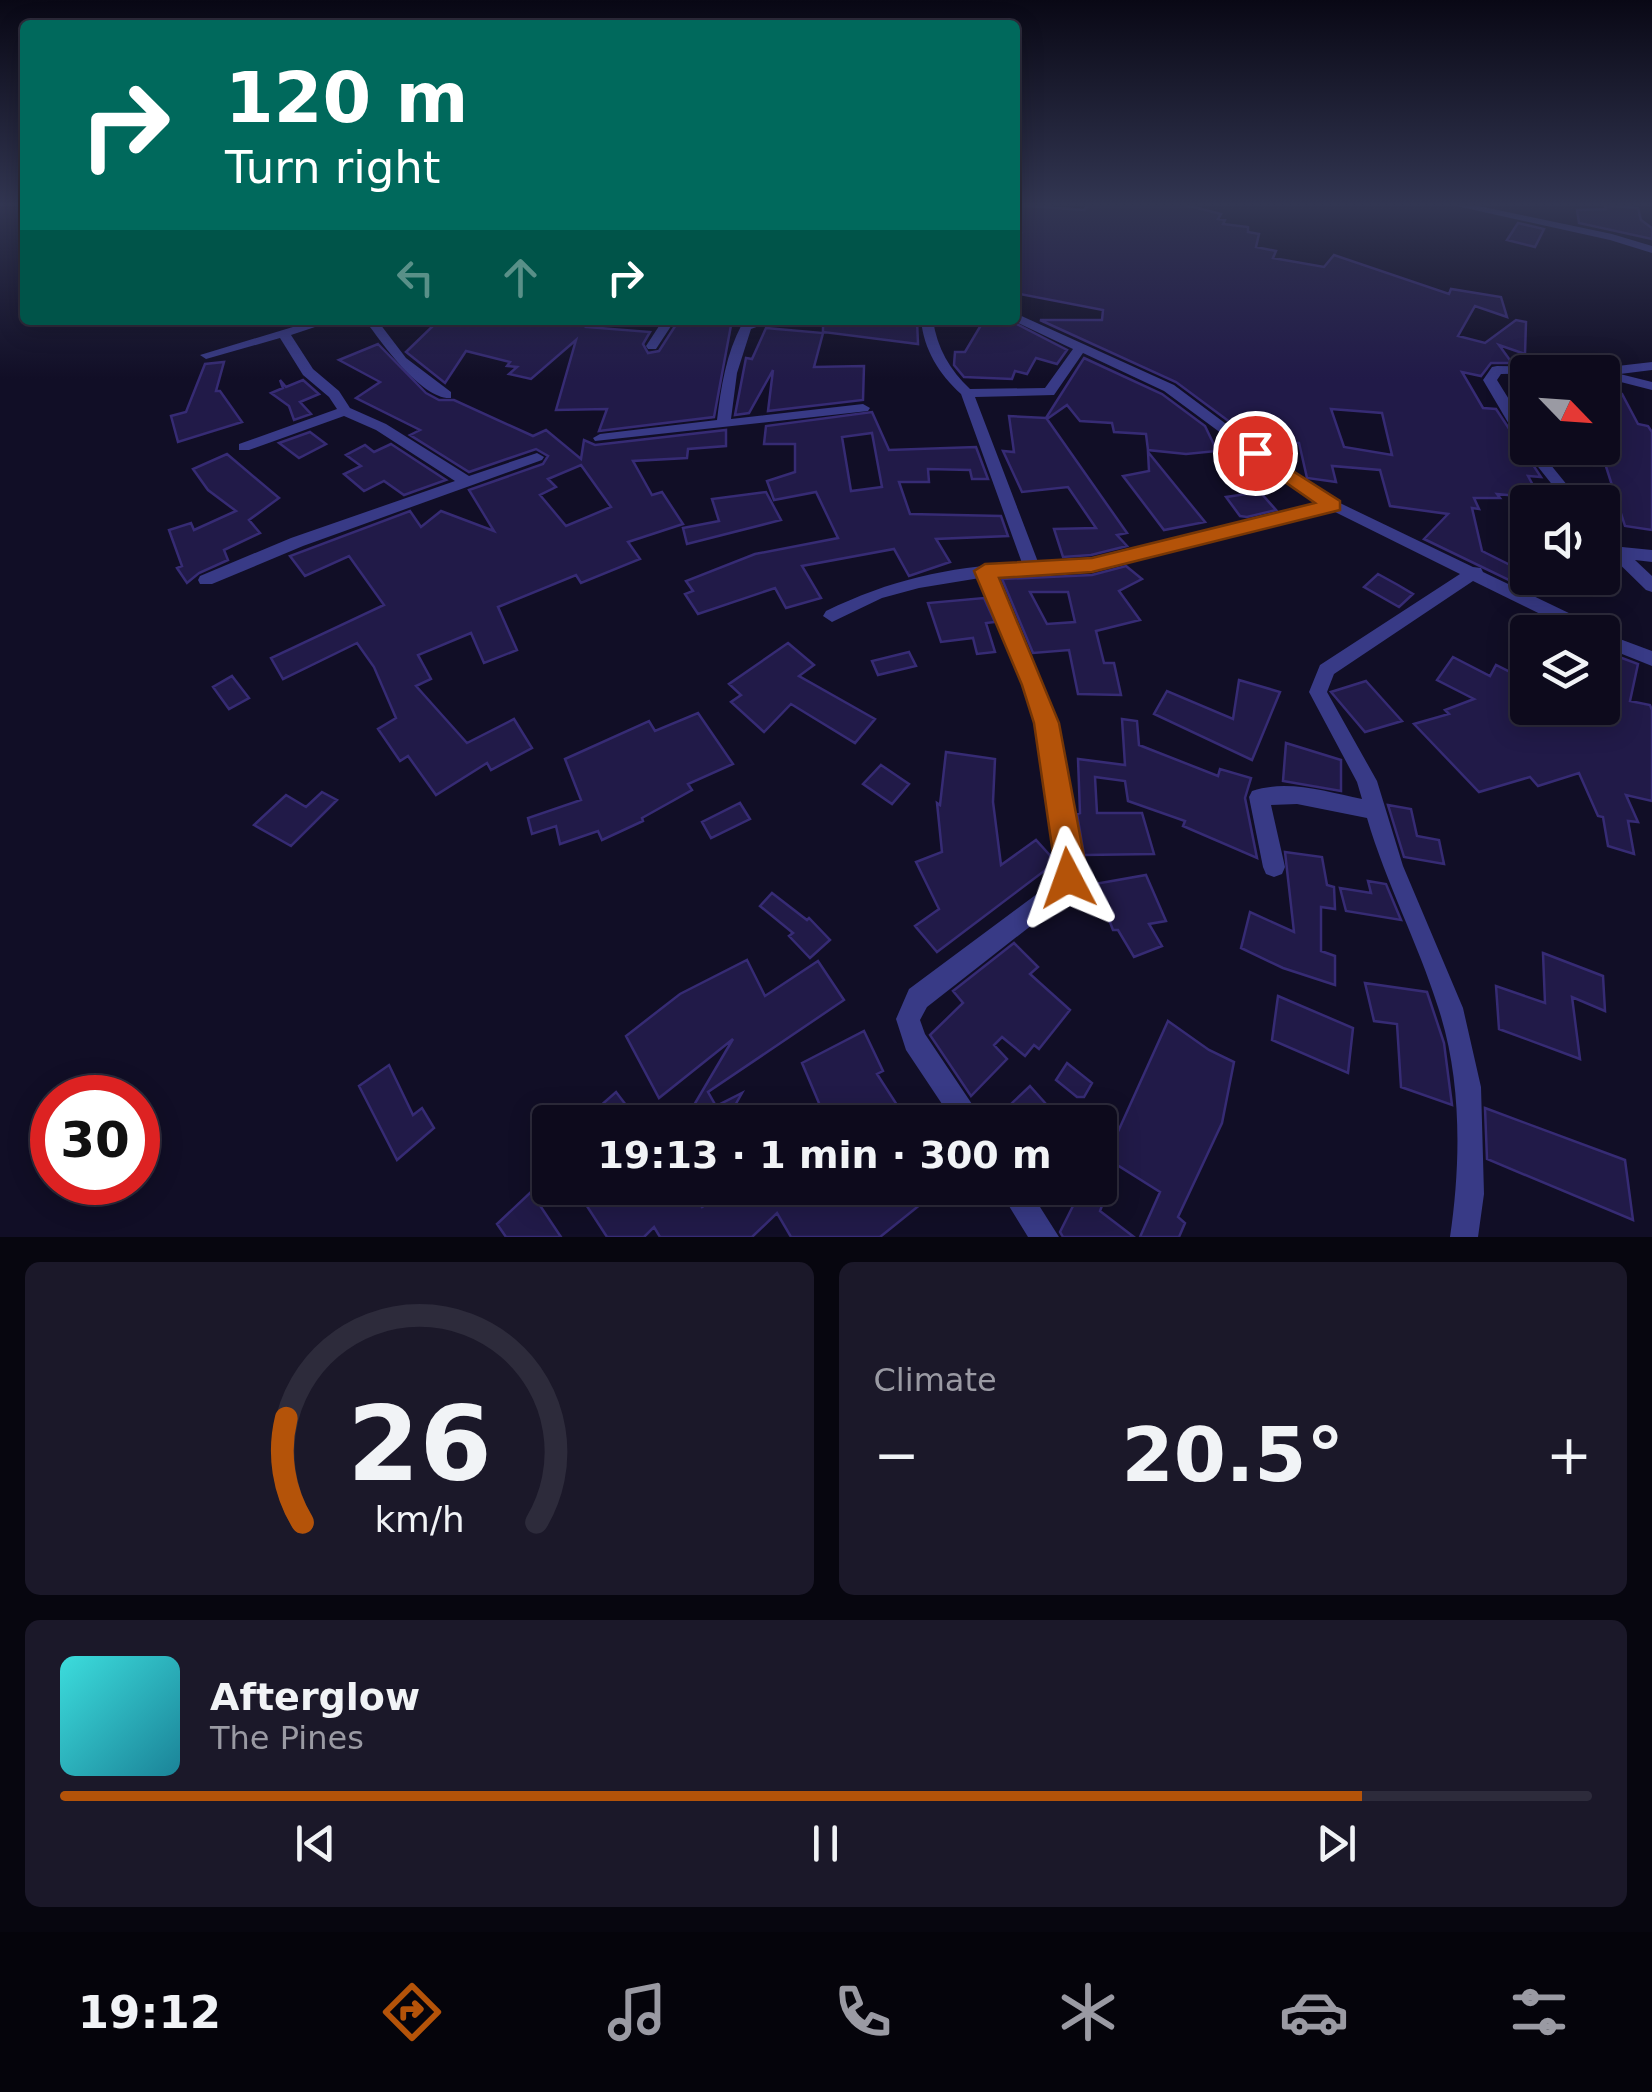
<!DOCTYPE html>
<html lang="en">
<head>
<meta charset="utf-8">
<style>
	:root { --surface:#0d0a1c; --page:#1b1829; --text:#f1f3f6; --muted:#9a9aa3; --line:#2d2b3b; --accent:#b45309 }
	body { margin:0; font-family:"DejaVu Sans",sans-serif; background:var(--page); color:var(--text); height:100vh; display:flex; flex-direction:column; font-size:38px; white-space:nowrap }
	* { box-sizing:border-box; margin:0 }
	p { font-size:32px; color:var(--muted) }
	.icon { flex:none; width:55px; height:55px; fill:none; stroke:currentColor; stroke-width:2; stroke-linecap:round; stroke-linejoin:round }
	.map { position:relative; height:1237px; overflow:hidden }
	.sheet { display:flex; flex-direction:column; gap:25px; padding:25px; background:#07060f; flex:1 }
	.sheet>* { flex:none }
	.guide { position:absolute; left:20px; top:20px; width:1000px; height:305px; border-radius:10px; box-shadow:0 5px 25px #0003,0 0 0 2px var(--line); background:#00695c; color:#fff; overflow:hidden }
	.needle { width:65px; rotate:115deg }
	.controls { position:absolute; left:1510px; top:355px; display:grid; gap:20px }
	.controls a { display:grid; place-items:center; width:110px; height:110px; border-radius:10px; background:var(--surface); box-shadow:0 5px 25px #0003,0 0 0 2px var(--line); font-size:50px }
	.speed { position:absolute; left:30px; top:1075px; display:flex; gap:20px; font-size:50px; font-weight:700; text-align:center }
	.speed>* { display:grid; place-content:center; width:130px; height:130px; border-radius:50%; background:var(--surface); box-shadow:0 5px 25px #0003,0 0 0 2px var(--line); line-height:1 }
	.speed .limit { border:15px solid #d22; background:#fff; color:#111 }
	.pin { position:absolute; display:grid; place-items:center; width:85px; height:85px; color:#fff; margin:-42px; border:5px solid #fff; border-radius:50%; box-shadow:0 2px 10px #0007 }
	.me { position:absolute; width:110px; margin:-55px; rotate:356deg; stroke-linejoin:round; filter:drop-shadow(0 0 8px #0008) }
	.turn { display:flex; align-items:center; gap:35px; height:210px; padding:0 40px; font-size:45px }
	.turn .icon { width:130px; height:130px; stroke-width:2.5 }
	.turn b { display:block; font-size:70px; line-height:85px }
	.lanes { display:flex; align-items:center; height:95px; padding:0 40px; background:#0003; justify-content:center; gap:50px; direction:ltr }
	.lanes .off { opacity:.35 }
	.big { font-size:75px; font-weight:700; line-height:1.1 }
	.sheet .card { flex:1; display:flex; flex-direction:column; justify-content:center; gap:15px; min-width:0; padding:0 35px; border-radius:15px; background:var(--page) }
	.sheet .dial { align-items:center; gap:0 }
	.dial svg { height:260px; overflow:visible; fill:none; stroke:var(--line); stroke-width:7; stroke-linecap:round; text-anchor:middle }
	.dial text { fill:var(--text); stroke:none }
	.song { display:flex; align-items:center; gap:30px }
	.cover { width:120px; height:120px; border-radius:15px; background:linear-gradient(135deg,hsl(180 70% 55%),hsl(190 70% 35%)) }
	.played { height:10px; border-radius:5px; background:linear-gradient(90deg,var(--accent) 85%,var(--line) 85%) }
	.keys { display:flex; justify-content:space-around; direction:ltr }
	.heat { display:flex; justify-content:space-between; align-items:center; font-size:55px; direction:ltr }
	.sheet .tiles { flex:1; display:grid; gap:25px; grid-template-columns:1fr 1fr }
	.card:last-child { grid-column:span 2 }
	.trip { position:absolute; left:532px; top:1105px; width:585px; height:100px; border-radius:10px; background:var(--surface); box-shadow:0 5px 25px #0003,0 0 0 2px var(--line); font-weight:700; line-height:100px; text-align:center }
	.dock { display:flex; height:160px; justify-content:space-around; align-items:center; background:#05040b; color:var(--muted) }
	.dock .icon { width:70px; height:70px }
	.dock .current { color:var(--accent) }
	.dock b { font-size:45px; color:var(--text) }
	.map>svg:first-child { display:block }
	.building { fill:#211a48; stroke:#362b74; stroke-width:2.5; fill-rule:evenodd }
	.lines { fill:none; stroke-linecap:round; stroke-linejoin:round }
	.minor { fill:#383a86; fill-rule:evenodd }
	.route { fill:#b45309; stroke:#753606; stroke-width:2.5 }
</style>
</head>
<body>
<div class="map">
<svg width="1652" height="1237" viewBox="0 0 1652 1237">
	<rect width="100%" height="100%" fill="#110e26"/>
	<path class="building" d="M1015,205L1084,210L1088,205H1186L1221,214L1218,219L1225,220L1223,224L1248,227V232L1259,234L1256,247L1276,251L1273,258L1324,267L1334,255L1449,294L1451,289L1501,297L1507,317L1475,306L1458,336L1485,343L1516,320L1526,322L1525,354L1499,345L1512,363H1491L1481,376L1462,372L1483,408L1496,409L1541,477L1528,476L1540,498L1497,494L1500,498H1474L1479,509L1472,508L1482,551L1524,572L1515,583L1424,539L1448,514L1390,506L1380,470L1332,466L1336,482L1307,478L1299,443L1267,441L1265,434L1242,431L1176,382L1040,320H1102L1103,310L1015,293V250L1021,233L1015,232ZM1331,409L1382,413L1392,455L1344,447Z
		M1605,205L1638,208L1641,220L1652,228V239L1579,223L1577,210L1606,209Z
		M1518,223L1544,229L1535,247L1507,240Z
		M439,320H595L587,327L650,332L643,344L648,353L659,351L679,320H732L714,417L599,431L607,409L556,410L576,340L531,379L509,374L517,367L507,366L510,362L466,351L445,383L406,352Z
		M823,320H917L918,344L823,332Z
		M984,320H1009L1067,350L1057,364L1036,358L1027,374L1015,371L1012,379L964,377L954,365L955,352H965Z
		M766,328L823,333L814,367L864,366L863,400L768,411L773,370L749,413L735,415L746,358L752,359Z
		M378,344L426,393L439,400H454L533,436L546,430L581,459L584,440L595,445L726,430V446L688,449L687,458L633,461L652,495L662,492L683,524L628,542L640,559L581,583L576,575L498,607L517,650L484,663L471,633L418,655L431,679L416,686L467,743L514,719L532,748L491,770L487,763L436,795L408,756L400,761L378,729L396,718L374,667L357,643L283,679L271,658L384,605L349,556L305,576L290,556L410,511L421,527L441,511L494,531L469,490L543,464L548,456L536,449L469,472L410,435L420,430L356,398L380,382L339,360ZM581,465L611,507L566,526L540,495L556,487L548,479Z
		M1084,358L1162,394L1205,426L1217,451L1186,454L1148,450L1146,434L1114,432L1112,423L1080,421L1067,405L1047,419L1127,533L1117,535L1127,546L1091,555L1063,557L1054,529L1096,528L1068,487L1022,492L1003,451L1014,452L1009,416L1046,418Z
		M224,362L216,391H220L242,422L178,442L171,416L186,412L205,364Z
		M280,380L286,387L303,380L319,394L300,402L311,414L294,420L289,406L271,393L283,388Z
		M1602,392L1622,394L1638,424L1648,426L1652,432V530L1625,526L1602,454Z
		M872,412L889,450L976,447L988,479H972L970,470L928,469L929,482H899L910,514L1001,516L1008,536L936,539L950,562L909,576L894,549L802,566L821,598L786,608L775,588L698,614L685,594L693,591L686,581L755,554L838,538L816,492L774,500L767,481L795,472V444H764L766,426ZM872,433L882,487L851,491L842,437Z
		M310,432L326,444L299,458L279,443Z
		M391,444L446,480L404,495L384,481L364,491L344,474L361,466L346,455L365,445L374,452Z
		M1148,452L1205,522L1164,530L1123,476L1149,471Z
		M227,454L279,498L249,520L260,533L224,550L228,560L199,573L187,583L177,568L182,566L169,530L191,523L194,530L236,511L208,490L193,469Z
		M766,492L781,520L687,544L683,528L719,521L712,499Z
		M1260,492L1276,510L1247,517L1240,516L1226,497Z
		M1126,566L1142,579L1119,591L1140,620L1096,631L1104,663H1114L1121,695L1078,694L1069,650L1033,653L1002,579L1092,575ZM1030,592H1068L1075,622L1047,624Z
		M1378,574L1398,585L1413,594L1399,607L1364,587Z
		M984,598L995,622L986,623L995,652L977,654L973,638L941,642L928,603Z
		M788,643L814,665L799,676L875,719L855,743L791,704L764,732L731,702L741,695L729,684Z
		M909,652L916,666L878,675L872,661Z
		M1606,652L1638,664L1630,701L1650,705L1652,710V801L1626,795L1638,822L1628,821L1634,854L1608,846L1603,817L1598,816L1579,773L1538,786L1530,777L1479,792L1414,724L1449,714L1445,710L1474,699L1437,680L1453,657L1490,676L1496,665L1528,681V708H1602Z
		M232,676L249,698L229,709L213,687Z
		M1239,680L1280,692L1252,760L1154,714L1167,691L1233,719Z
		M1366,681L1402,721L1365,732L1331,692Z
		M698,713L733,764L688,784L692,790L642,818L643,821L602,840L598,831L560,844L556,826L532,834L528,818L581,800L565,759L649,721L655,731Z
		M1122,719L1137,721L1139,745L1218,776L1220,769L1251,778L1245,798L1257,858L1183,826L1185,821L1128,801L1125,781L1095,777L1097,813H1142L1154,854L1084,855L1077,814L1080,813L1078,759L1125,765Z
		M1286,743L1341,760V791L1283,781Z
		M946,752L995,759L993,802L1001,865L1036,840L1056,862L937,952L915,926L939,909L916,862L942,852L937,803L940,805Z
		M881,765L909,784L892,804L863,784Z
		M322,792L337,800L291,846L254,825L286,795L306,807Z
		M740,803L750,819L711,838L702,822Z
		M1388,805L1411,809L1417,836L1439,840L1444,864L1404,857Z
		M1285,852L1322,857L1327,885L1334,887L1335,909L1321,907V951L1335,956V985L1283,968L1241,948L1250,912L1294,932Z
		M1146,875L1166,921L1149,924L1162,946L1134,957L1118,930H1113L1095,884Z
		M1368,881L1386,884L1401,920L1346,911L1340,888L1371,893Z
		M772,893L807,920L809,918L830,940L810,958L789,936L793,933L760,906Z
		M1014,943L1038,967L1030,974L1070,1010L1039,1049L1034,1045L1025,1056L1002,1037L994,1045L1007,1059L971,1096L930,1035L963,1003L953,991Z
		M1543,953L1603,976L1605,1011L1572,997L1580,1059L1499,1029L1496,986L1545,1003Z
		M747,960L765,996L818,961L844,1000L708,1092L716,1106L742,1093L733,1109L757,1122H684L733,1039L659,1098L626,1036L680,994Z
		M1365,983L1427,992L1444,1043L1452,1105L1401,1087L1397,1024L1374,1021Z
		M1278,996L1353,1028L1348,1073L1272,1040Z
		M1168,1021L1209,1050L1234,1062L1222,1123L1178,1217L1185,1223L1179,1237H1140L1160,1192L1117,1165L1100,1211L1134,1237H1063L1060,1232L1082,1188H1100V1126L1116,1136Z
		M864,1031L883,1071L877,1074L908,1122H827L802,1063Z
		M1067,1063L1092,1083L1084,1097H1077L1056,1080Z
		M389,1065L413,1115L422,1108L434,1128L397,1160L359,1086Z
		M1030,1086L1062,1122H992Z
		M616,1092L639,1122H582Z
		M1485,1108L1625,1160L1633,1220L1487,1159Z
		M591,1188H688L702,1207L719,1196L714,1188H820L830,1203L850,1188H919L926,1200L880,1237H791L777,1213L752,1237H660L654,1227L644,1237H607L581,1197Z
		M531,1192L561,1237H506L497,1224Z"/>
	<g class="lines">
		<path class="minor" d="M1452,205H1474L1612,234L1652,246V253L1610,240Z
			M1015,313L1174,385L1317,492L1473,567L1481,568L1483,572L1598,627L1601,632L1652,651V666L1602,646V632H1577L1473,581L1334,674L1327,692L1377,781L1403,866L1463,1008L1481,1087L1484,1194L1478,1237H1450C1461,1163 1462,1079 1438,1007C1418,943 1386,883 1367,818L1297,804L1271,805L1285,867L1282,874L1274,877L1266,874L1263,867L1249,797L1252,791C1287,779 1327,792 1362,799L1357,782L1309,692L1320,665L1460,574L1331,510L1092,571L996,576L1043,685L1056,723L1082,862L1079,879L1069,896L927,1007L920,1020L925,1034L978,1113L982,1122H954L906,1050L896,1019L909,989L1053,882L1060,862L1036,723L1025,685L980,578L919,588L882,598L832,622L823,616L826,611C892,579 948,567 1022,563L961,394C939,374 924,350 921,320H933C937,348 950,370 970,389L1045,388L1073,349L1012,320H1015ZM1083,353L1164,391L1317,504L1092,559L1038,562L975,397L1054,395Z
			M316,320H336L291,335L313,369L339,391L350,408L386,424L469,476L537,453L544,457L542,460L303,546L212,584H200L198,580L200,576L291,538L455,481L376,430L344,416L249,450H239V444L337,409L329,397L303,375L280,338L206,359L200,355Z
			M365,320H377L406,358L451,392V398C422,400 381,342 365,320Z
			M663,320H675L656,349H648L646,346Z
			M757,320H776L751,329L737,373L731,419L863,404L870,408L868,411L595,441L593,438L600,434L717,420C721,387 726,354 742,324Z
			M1652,362V370L1620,374L1652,382V390L1609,379L1608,375L1602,376V372L1501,374L1497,380L1528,430V448H1537L1581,502H1566L1523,448L1483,380L1492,367L1497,366L1600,368Z
			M1602,532L1622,547L1652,550V562L1635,560L1652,576V592L1646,590L1602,547Z
			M998,1188H1028L1059,1237H1028Z"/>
	</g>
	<linearGradient id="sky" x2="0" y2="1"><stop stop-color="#090815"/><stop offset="0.54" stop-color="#323652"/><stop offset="1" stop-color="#323652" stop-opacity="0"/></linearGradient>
	<rect width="1652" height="379" fill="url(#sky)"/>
	<path class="route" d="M1255,447L1340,501V510L1092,572L999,578L1059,723L1085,862L1079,888L1068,892L1058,888L1034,723L1022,685L974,571L985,564L1092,558L1315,503L1249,457L1246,453Z"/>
</svg>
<div class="controls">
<a><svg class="needle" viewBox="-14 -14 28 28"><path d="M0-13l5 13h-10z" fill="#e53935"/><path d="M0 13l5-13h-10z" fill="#9a9aa3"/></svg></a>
<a><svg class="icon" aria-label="sound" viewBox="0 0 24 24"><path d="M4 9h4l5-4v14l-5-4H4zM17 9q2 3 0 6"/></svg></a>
<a><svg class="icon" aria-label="layers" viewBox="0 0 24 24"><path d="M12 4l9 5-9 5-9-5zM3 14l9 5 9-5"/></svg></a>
</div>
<div class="speed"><div class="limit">30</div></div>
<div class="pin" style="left:1255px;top:453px;background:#d93025"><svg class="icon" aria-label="arrive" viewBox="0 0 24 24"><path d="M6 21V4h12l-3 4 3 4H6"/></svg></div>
<svg class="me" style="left:1068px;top:878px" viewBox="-20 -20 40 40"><path d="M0-17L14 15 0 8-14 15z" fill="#b45309" stroke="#fff" stroke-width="4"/></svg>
<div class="trip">19:13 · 1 min · 300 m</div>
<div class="guide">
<div class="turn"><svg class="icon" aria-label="right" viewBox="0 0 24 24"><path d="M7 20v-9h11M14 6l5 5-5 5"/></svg><div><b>120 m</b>Turn right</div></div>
<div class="lanes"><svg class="icon off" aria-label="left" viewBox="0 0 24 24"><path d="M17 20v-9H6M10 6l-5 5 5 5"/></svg><svg class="icon off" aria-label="ahead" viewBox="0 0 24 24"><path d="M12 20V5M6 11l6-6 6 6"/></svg><svg class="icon" aria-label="right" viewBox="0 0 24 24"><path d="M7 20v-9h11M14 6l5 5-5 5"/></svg></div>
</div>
</div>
<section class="sheet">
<div class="tiles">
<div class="card dial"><svg viewBox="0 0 100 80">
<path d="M14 69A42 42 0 1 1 86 69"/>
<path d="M14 69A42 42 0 0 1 9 37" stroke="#b45309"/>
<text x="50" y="56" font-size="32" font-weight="700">26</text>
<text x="50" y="72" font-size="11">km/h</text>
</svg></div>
<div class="card"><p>Climate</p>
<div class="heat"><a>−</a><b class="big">20.5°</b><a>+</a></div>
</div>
<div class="card">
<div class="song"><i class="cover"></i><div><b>Afterglow</b><p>The Pines</p></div></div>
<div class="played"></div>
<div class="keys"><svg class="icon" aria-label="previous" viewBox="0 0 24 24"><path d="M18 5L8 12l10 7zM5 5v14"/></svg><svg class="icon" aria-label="pause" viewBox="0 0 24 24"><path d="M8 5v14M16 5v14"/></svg><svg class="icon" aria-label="next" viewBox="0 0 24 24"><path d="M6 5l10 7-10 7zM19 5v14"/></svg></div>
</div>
</div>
</section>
<nav class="dock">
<b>19:12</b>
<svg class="icon current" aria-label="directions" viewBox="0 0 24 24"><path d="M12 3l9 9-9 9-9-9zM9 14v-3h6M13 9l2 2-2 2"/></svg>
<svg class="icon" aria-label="music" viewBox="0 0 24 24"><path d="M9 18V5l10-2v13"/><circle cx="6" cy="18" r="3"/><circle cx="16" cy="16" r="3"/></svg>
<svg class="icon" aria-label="phone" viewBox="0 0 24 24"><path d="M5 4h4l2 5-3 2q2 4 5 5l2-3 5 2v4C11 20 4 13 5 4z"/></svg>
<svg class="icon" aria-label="climate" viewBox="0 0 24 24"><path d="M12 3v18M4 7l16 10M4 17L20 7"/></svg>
<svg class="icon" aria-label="car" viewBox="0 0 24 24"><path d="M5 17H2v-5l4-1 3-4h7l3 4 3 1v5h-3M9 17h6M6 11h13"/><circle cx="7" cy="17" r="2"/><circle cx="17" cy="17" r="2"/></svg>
<svg class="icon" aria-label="filters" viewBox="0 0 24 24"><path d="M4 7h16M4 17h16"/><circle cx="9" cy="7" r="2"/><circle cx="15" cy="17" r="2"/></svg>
</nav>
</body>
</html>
